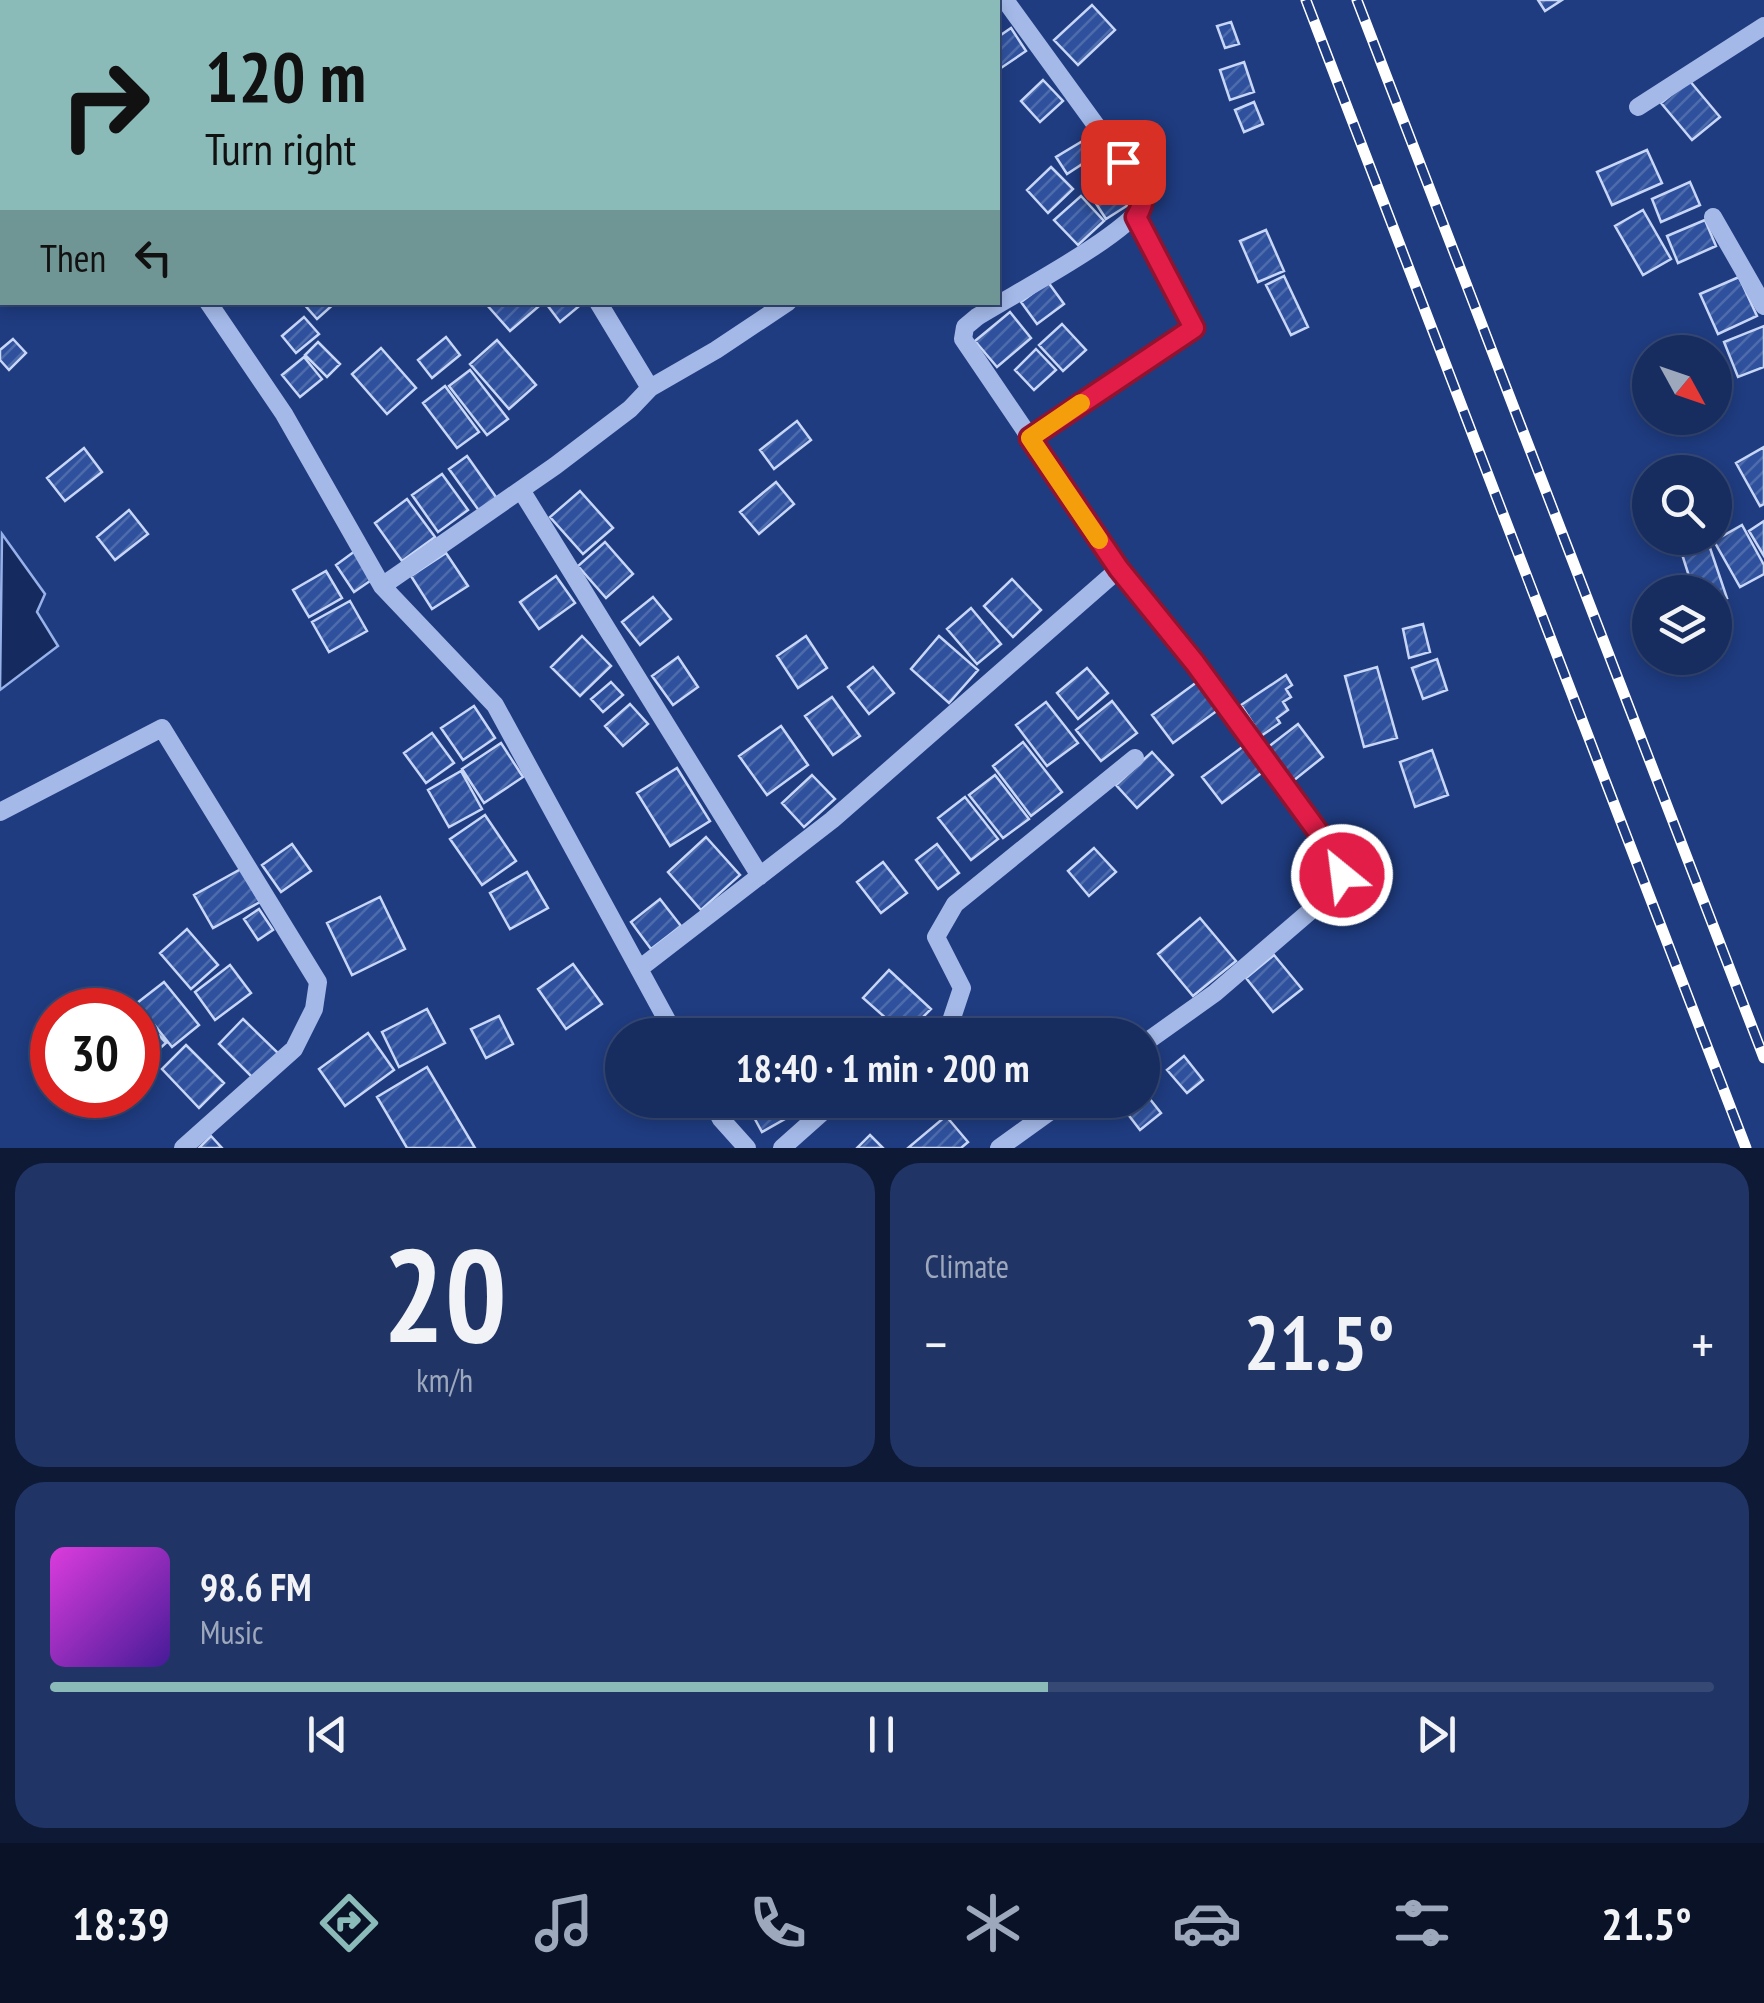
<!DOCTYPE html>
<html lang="en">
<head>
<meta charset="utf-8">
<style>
	:root { --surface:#172d60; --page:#203566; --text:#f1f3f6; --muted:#9ea8bd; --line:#364975; --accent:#8bbbb9 }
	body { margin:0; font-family:"PT Sans Narrow",sans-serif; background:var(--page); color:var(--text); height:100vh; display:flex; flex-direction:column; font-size:38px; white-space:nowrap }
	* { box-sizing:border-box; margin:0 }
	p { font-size:32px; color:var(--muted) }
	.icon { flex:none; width:55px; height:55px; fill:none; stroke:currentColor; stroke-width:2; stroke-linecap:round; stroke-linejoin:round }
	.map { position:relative; height:1148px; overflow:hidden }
	.drawer { display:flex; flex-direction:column; gap:15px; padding:15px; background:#0d1935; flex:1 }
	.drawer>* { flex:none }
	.guide { position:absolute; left:0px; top:0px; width:1000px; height:305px; box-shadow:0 5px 15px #0003,0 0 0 2px var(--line); background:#8bbbb9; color:#111; overflow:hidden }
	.needle { width:65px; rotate:130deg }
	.fabs { position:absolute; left:1632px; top:335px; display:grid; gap:20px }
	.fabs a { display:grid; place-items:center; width:100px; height:100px; border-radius:50%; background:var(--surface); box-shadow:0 5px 15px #0003,0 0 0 2px var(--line); font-size:50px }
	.speed { position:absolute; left:30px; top:988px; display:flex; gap:20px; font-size:50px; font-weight:700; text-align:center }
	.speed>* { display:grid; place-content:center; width:130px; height:130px; border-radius:50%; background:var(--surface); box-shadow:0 5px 15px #0003,0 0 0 2px var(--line); line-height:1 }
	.speed .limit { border:15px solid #d22; background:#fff; color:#111 }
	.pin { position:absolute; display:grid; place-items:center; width:85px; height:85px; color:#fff; margin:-42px; border-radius:20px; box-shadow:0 5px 15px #0006 }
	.me { position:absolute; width:110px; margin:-55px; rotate:331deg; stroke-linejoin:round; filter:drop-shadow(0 0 8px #0008) }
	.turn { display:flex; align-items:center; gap:35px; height:210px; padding:0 40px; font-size:45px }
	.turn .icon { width:130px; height:130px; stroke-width:2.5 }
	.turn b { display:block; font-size:70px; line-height:85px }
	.then { display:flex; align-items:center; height:95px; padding:0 40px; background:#0003; gap:20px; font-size:38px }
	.big { font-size:75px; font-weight:700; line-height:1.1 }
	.drawer .tile { flex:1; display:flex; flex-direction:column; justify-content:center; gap:15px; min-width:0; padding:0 35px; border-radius:30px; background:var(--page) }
	.drawer .dial { align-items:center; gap:0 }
	.dial b { font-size:130px; line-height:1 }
	.song { display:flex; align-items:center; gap:30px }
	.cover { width:120px; height:120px; border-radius:15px; background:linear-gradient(135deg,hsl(300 70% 55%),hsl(260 70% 35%)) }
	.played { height:10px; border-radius:5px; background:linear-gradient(90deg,var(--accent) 60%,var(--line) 60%) }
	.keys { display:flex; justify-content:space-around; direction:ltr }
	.heat { display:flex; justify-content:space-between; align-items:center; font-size:55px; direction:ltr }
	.drawer .tiles { flex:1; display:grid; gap:15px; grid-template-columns:1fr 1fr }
	.tile:last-child { grid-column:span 2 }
	.trip { position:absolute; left:605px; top:1018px; width:555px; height:100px; border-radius:50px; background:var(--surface); box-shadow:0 5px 15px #0003,0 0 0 2px var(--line); font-weight:700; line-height:100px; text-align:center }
	.menu { display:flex; height:160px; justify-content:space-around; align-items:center; background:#091226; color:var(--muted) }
	.menu .icon { width:70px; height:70px }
	.menu .active { color:var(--accent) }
	.menu b { font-size:45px; color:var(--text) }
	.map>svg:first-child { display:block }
	.water { fill:#152a5f; stroke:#97b2e9; stroke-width:2.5 }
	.building { fill:url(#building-hatch); stroke:#c8d6f6; stroke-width:2.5 }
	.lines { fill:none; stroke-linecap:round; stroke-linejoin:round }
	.minor { stroke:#a4b9e8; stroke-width:18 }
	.rail-casing { stroke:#fff; stroke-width:11 }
	.rail { stroke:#1f3c80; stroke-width:8; stroke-dasharray:22; stroke-linecap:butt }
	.route-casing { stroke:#92132f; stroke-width:25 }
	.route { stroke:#e11d48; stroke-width:18 }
	.slow { stroke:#f59e0b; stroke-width:18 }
</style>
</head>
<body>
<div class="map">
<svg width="1764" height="1148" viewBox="0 0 1764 1148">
	<defs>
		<pattern id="building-hatch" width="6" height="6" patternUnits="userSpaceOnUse" patternTransform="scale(2.5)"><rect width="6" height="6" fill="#2f519d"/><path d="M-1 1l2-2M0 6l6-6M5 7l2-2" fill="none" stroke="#4e6bac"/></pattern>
	</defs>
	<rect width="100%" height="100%" fill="#1f3c80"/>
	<path class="water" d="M2,534L45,594L37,612L58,646L0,690Z"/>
	<path class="building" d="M282,0H319L322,2H280Z
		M359,0H416L418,2H356Z
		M1538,0H1562L1545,11Z
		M1092,5L1115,30L1078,65L1054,40Z
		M1231,22L1239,44L1225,48L1217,26Z
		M1011,28L1026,51L998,70V37Z
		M1244,62L1254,92L1230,100L1220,70Z
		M1043,80L1063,101L1040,122L1021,101Z
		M1689,80L1720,117L1692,140L1661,103Z
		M1254,102L1263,124L1244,132L1235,110Z
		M1086,139L1096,155L1067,174L1056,157Z
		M1647,150L1662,183L1612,205L1597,172Z
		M1051,167L1073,189L1048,213L1027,190Z
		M1115,169L1136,200L1106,219L1086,188Z
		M1690,182L1700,205L1661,222L1652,199Z
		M1081,196L1104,221L1078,245L1054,220Z
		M1643,210L1671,259L1643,275L1615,226Z
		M1705,220L1716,246L1678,263L1667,236Z
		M1266,230L1284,271L1258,282L1240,241Z
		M1284,276L1308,327L1291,335L1266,285Z
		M1739,277L1757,316L1718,334L1700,294Z
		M1048,282L1064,304L1037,324L1021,302Z
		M302,302H336L317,319Z
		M536,302L539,306L510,331L486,304Z
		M552,302H584L560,322L548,306Z
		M1010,312L1031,338L997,367L975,341Z
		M304,317L319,334L296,353L282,336Z
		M1062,324L1086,350L1063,371L1039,345Z
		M1764,326V367L1738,377L1724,342Z
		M446,337L460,355L432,378L418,360Z
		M13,339L26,353L9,370L0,360V350Z
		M497,340L536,385L509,409L470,364Z
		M318,342L340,364L327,377L305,355Z
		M381,348L416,388L387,414L352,374Z
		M1036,349L1056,370L1034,390L1015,370Z
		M304,357L322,379L300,397L282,375Z
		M470,370L508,419L487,435L449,386Z
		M445,386L479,432L457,448L423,403Z
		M797,421L811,440L774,469L760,450Z
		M1764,447V504L1760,506L1736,463Z
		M84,448L102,472L65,501L47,478Z
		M467,456L498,500L480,512L449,469Z
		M442,474L468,510L438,532L412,495Z
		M776,482L794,504L759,534L740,512Z
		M580,491L613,528L583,554L550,517Z
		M407,499L435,537L402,561L375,523Z
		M129,510L148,534L115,560L97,537Z
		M1764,521V556L1749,531Z
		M1742,525L1764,565V574L1740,587L1714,541Z
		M605,542L633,574L606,598L578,566Z
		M1708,542L1727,598L1715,601V592H1694L1681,551Z
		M355,551L373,579L354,592L336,565Z
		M446,553L468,586L432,609L411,576Z
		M326,571L342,598L309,617L293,590Z
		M556,576L575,603L539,629L520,602Z
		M1012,579L1041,610L1013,637L984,606Z
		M653,597L671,619L640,645L622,622Z
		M350,601L367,631L329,652L312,622Z
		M971,608L1001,644L977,664L947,629Z
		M1423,624L1430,652L1409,658L1403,629Z
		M582,636L611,666L580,696L551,667Z
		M806,636L827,668L798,688L777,656Z
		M939,636L978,670L949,703L911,669Z
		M678,657L698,687L673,705L652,676Z
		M1437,659L1447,690L1423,699L1412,668Z
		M873,667L894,693L869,714L848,687Z
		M1377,667L1397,738L1364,747L1345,676Z
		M1087,668L1108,693L1078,719L1057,693Z
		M1286,675L1292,685L1286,689L1291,697L1283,702L1288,710L1277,718L1280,723L1261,736L1241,705Z
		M611,682L623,695L603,712L591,699Z
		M1197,682L1218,710L1173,743L1152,715Z
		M832,697L860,736L833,755L805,716Z
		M1112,701L1137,733L1101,761L1076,730Z
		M1046,702L1078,743L1047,766L1016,725Z
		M630,704L648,724L623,746L605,726Z
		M474,706L495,738L463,760L441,728Z
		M1298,724L1323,757L1293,781L1267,748Z
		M781,726L808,765L767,795L739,756Z
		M432,733L454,763L426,783L404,753Z
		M1023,742L1062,792L1031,816L993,766Z
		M501,743L523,777L484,803L462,769Z
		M1245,745L1264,771L1222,803L1202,777Z
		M1432,750L1448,795L1415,807L1400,762Z
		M1152,752L1173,775L1137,808L1116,785Z
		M677,768L710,821L670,846L637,793Z
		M461,771L482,809L449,827L428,790Z
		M812,775L835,799L804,827L782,803Z
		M995,775L1029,819L1003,838L969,795Z
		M965,797L998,839L971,860L938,818Z
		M485,815L516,861L482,885L450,839Z
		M706,837L740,875L701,910L668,872Z
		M292,844L311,871L281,892L262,865Z
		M937,844L959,873L938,889L916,860Z
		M1094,848L1116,872L1089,896L1068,871Z
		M883,862L907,893L881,913L857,882Z
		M241,869L260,902L213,928L194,895Z
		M527,872L548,908L510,929L490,893Z
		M380,897L405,949L352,975L327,923Z
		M660,899L681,926L651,949L631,922Z
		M259,909L273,930L258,940L244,919Z
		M1200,918L1236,961L1193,996L1158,954Z
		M187,929L218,965L191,989L160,953Z
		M1274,955L1302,989L1273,1012L1246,978Z
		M573,964L602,1004L566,1029L538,989Z
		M230,965L251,993L215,1020L195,992Z
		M889,970L931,1009L905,1035L863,998Z
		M164,982L199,1025L172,1047L137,1003Z
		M427,1009L445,1043L399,1067L382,1032Z
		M139,1013L166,1043L139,1067L138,1014Z
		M499,1016L513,1044L486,1058L471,1029Z
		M243,1019L278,1053L254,1079L219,1044Z
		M746,1026L751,1035H729Z
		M368,1033L394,1070L345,1106L319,1069Z
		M186,1045L224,1083L199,1108L162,1069Z
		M1184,1056L1203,1080L1187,1093L1167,1070Z
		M427,1067L475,1148H407L377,1097Z
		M1142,1089L1161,1113L1140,1130L1117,1100H1142Z
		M767,1100H784L792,1115L762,1132L750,1110Z
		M946,1116L968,1142L961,1148H908Z
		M870,1135L883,1148H857Z
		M211,1136L222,1148H199Z"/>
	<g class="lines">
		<path class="minor" d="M454,2L457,0
			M0,41L2,44
			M1638,107L1764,26
			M1713,217L1764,306
			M208,302L284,414L382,586L495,705L675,1035
			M598,302L650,388
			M1030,438L1194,328L1135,217
			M521,490L760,876
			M1119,569L1195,663L1343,866L1337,888L1215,993L1142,1045
			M382,586L555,466L630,409L650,388L716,350L788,302
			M0,812L162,728L318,982L314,1009L294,1049L183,1148
			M639,969L832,820L1119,569L963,339L965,327L977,317C1017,292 1122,238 1145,203L1143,190L1005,0
			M936,1035L949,1027L962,988L936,937L955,904L1135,758
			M711,1100L721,1119L747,1148
			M782,1148L836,1100
			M999,1148L1066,1100"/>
		<defs>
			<path id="rail" d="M1306,0L1746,1148
				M1357,0L1764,1058"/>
		</defs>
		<use href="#rail" class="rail-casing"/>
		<use href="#rail" class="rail"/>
	</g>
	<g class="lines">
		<defs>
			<path id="route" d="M1123,162C1139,183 1152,191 1136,217L1194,328L1030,438L1119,569L1195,663L1343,866L1342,875"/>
		</defs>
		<use href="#route" class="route-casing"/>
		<use href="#route" class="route"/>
		<path class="slow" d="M1081,403L1030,438L1099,540"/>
	</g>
</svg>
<div class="fabs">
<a><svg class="needle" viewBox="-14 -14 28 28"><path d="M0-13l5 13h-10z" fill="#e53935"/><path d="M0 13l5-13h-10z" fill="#9ea8bd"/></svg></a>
<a><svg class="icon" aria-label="search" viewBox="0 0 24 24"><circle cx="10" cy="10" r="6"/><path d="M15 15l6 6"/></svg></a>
<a><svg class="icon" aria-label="layers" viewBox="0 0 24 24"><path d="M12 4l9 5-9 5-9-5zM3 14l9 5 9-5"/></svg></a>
</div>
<div class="speed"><div class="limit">30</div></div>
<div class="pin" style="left:1123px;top:162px;background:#d93025"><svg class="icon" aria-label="arrive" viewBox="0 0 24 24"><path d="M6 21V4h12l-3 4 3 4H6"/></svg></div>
<svg class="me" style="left:1342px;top:875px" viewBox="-20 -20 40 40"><circle r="17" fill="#e11d48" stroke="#fff" stroke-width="3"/><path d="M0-11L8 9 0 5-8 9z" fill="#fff"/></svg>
<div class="trip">18:40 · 1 min · 200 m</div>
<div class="guide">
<div class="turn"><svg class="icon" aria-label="right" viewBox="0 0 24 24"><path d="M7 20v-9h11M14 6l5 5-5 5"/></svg><div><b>120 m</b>Turn right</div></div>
<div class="then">Then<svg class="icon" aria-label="left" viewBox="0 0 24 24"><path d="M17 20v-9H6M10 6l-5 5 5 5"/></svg></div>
</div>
</div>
<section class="drawer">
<div class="tiles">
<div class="tile dial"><b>20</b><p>km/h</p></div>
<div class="tile"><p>Climate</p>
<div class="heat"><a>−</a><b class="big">21.5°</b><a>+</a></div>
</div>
<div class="tile">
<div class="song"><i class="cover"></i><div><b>98.6 FM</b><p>Music</p></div></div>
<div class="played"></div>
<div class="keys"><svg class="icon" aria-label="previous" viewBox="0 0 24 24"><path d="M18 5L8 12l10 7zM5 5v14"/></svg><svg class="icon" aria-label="pause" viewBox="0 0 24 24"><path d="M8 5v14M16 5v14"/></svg><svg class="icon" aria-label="next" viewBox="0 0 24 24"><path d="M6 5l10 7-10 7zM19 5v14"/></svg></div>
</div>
</div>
</section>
<nav class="menu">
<b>18:39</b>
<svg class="icon active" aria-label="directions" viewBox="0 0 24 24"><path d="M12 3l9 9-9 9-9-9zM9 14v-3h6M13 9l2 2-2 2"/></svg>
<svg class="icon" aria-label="music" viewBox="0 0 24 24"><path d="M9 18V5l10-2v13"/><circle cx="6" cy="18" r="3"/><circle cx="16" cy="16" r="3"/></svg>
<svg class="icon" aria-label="phone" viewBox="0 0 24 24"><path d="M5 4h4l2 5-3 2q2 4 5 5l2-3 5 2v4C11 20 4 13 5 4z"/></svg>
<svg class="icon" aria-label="climate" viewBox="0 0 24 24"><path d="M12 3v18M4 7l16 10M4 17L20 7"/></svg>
<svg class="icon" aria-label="car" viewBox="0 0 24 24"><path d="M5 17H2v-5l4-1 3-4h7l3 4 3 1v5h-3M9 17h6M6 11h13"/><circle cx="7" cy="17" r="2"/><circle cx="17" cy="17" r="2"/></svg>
<svg class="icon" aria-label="filters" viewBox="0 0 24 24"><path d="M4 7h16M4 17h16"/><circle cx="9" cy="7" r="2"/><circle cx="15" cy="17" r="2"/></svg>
<b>21.5°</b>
</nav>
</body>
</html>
